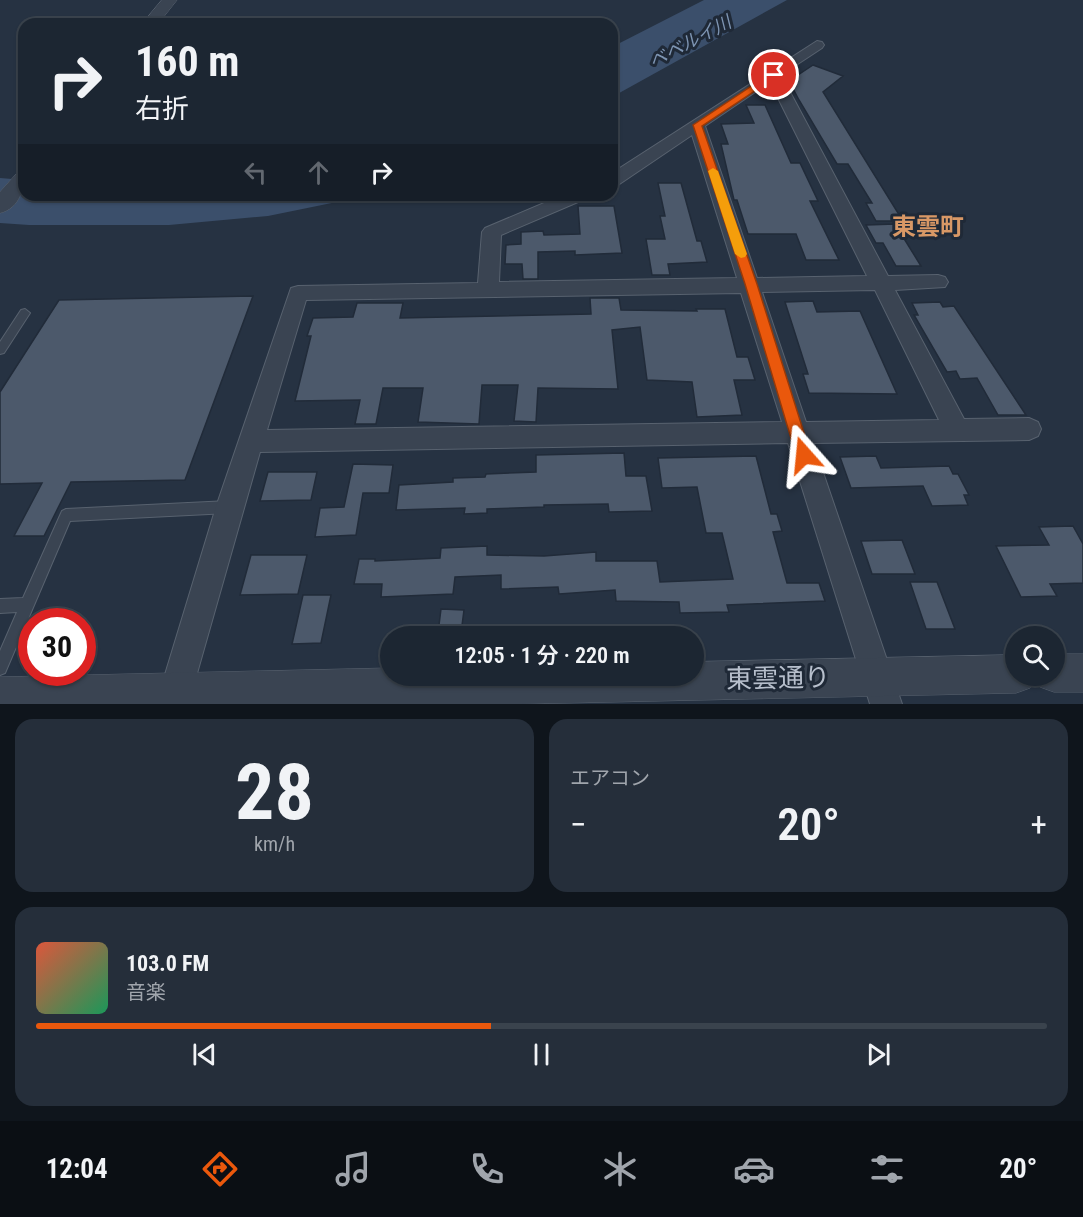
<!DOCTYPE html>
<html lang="ja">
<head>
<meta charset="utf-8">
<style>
	:root { --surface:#1c2632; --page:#252e3a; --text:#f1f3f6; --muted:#a0a5ac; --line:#3a434d; --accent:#ea580c }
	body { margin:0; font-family:"Roboto Condensed","Noto Sans JP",sans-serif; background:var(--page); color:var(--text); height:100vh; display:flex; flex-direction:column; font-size:22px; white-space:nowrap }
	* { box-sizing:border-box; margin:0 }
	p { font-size:20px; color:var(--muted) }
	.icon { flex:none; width:33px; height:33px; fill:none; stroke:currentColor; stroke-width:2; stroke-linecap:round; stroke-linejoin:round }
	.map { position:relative; height:704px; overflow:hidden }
	.side { display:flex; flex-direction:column; gap:15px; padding:15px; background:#0f151c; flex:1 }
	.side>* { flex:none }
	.guide { position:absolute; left:18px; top:18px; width:600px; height:183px; border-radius:18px; box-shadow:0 2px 4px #0004,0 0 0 2px var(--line); background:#1c2632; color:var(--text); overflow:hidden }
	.buttons { position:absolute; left:1005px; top:626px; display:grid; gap:12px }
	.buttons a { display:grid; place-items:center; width:60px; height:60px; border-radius:50%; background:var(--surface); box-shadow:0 2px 4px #0004,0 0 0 2px var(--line); font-size:30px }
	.speed { position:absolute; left:18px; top:608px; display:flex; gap:12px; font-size:30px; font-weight:700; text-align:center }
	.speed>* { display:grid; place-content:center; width:78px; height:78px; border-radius:50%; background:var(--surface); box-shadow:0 2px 4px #0004,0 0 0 2px var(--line); line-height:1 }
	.speed .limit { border:9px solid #d22; background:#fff; color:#111 }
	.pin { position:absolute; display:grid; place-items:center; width:51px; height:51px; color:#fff; margin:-26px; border:3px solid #fff; border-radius:50%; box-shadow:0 2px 6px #0007 }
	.me { position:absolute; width:66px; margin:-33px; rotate:342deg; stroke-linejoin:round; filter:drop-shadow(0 0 4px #0008) }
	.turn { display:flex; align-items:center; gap:21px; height:126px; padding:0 18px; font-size:27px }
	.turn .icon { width:78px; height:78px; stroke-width:2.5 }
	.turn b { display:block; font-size:42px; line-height:51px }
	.lanes { display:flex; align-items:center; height:57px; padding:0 18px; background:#0003; justify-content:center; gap:30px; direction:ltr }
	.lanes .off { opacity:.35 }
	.big { font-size:45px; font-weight:600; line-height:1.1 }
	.side .card { flex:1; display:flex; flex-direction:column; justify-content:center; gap:9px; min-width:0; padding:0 21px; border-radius:18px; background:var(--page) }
	.side .dial { align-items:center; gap:0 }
	.dial b { font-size:78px; line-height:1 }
	.song { display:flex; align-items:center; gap:18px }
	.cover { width:72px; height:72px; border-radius:9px; background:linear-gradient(135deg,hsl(10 70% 55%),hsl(150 70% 35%)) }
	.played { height:6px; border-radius:3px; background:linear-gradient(90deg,var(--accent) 45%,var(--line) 45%) }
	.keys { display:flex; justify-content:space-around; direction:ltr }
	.heat { display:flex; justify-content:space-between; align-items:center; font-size:33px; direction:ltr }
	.side .tiles { flex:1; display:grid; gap:15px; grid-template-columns:1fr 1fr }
	.card:last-child { grid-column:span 2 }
	.trip { position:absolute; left:380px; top:626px; width:324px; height:60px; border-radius:30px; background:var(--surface); box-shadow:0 2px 4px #0004,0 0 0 2px var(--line); font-weight:600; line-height:60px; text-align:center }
	.tab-bar { display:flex; height:96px; justify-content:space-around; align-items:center; background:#0b0f14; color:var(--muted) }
	.tab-bar .icon { width:42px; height:42px }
	.tab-bar .on { color:var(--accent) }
	.tab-bar b { font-size:27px; color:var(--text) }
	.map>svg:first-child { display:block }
	.water { fill:#3b4f6b }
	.building { fill:#4c596b; stroke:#212b39; stroke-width:1.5 }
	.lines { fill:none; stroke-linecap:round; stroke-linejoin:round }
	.service-casing { stroke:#58626f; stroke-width:2 }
	.minor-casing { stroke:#58626f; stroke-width:2 }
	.tertiary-casing { stroke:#58626f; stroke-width:1 }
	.service { fill:#3a4452; fill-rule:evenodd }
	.minor { fill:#3a4452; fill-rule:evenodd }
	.tertiary { fill:#3a4452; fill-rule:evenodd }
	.route { fill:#ea580c; stroke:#983908; stroke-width:1.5 }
	.slow { fill:#f59e0b }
	.labels { text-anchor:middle; stroke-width:6; stroke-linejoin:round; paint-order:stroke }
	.far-water-label { font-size:18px; font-style:italic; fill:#7e95b3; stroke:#1f2937 }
	.quarter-label { font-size:24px; font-weight:bold; fill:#d89866; stroke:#1f2937 }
	.near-street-label { font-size:26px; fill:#b7bfcc; stroke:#1f2937 }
</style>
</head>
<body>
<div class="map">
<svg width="1083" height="704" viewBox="0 0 1083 704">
	<rect width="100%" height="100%" fill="#263242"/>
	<path class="water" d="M704,0H787L612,97V47Z
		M0,178L24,180V195H371L268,216L169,225H29L0,223Z"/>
	<path class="building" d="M813,65L843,76L823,92L903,221H876L866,203H872L848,164H837L799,100L789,81Z
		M746,105H765L791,163H800L818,201H810L839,260H806L796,234H748L737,200H734L721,144H728L721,124L754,123Z
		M658,183H681L697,241H701L707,262L668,264L670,275H652L646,239H665L660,216H665Z
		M578,206H614L622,253L575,255V251L538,252V279H523L522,264H505L506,245L521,244V232L543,231L544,235L580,234Z
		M895,224L921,266H896L883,243H876L866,225Z
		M253,296L185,480L71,482L44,536H14L42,483L0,484V392L59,300Z
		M590,298H619L621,310L697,311L696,309H725L737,357H748L755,380H734L742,415L697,417L692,382L647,380L640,327L612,330L618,389L538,388L536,422L514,421L518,385H482L479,424L418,422L423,388H383L376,424H355L360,400L295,401L311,336H307L313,318L353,317L357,303H403L400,318L591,314Z
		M813,301L817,312L860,311L897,394L809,393L803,374H808L785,302Z
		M940,302L943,307L954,306L1026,415H998L977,378L960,379L956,371L947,372L914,315H918L912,303Z
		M624,453L626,476H646L652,511L609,512L608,504L544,505V507L487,509V513L464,514L465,508L396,510L399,485L453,482V478L485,477L486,474L536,472V455Z
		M756,456L771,514H777L782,531L773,532L787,583H819L825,601L727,605L729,612L680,613L679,602L616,601L615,590L559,594L558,587L501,589V575L455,577L453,594L381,597L382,584H354L359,559H375V561L440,558L441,548L487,546V555L544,556L596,552V561H657L660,582L733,579L722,533H706L697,487L662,488L658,458Z
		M876,456L881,468L949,466L953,474H958L969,495H964L968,505L932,506L923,486L851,488L840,457Z
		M353,464L393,465L389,493H363L356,535L315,537L320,508L344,507Z
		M268,472H317L311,500L260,501Z
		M1073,526L1083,544V583L1050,584L1057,596L1021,597L996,546L1049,545L1039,527Z
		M902,540L915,574H872L861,541Z
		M251,555H307L298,594L240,595Z
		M910,582H937L955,629H926Z
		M303,595H331L321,643L292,644Z
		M441,609L464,610L461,633H438Z"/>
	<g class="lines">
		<defs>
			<path id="service" d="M25,309L30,313L4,353L0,354V342L21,310Z
				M229,501L233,503L235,507L233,511L229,513L70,521L5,673L0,675V651L17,612L0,613V599L23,598L62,511L66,509Z"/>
			<path id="minor" d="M817,41L822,42L824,45L822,48L781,75L888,276L938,275L945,277L948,282L945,287L895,290L964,419L1029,418L1038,422L1041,429L1038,436L1029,440L813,443L902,704H870L788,443L260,452L192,691L187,702H165L160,691L216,507L291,288L298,286L478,283L482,232L485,228L563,195H588L585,199L501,235L499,282L737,278L692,135L618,185L612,186V173ZM770,82L867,276L757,278L705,126ZM875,290L939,420L806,422L762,292ZM741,293L782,422L267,430L306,300Z"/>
			<path id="tertiary" d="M162,0H177L158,24H142Z
				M24,171C24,189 20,208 0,213V192L17,173Z
				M1054,654H1083V692H1054L1040,687L1036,675H1054Z
				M1016,655V675H1035L1030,688L1016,693L522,704H0V677L390,668V675H693V662Z"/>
		</defs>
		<use href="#service" class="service-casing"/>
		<use href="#minor" class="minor-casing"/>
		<use href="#tertiary" class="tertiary-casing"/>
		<use href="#service" class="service"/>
		<use href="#minor" class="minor"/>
		<use href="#tertiary" class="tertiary"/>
	</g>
	<path class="route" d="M771,73L779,75L702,126L757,284L811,455L809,460L804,462L798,460L796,455L745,284L693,125Z"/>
	<path class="slow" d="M713,168L718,171L747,254L745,257L741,258L735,254L708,171Z"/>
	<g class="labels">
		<g class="far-water-label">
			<text transform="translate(690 42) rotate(-28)" y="6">ベベルイ川</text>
		</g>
		<g class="quarter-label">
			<text x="928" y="235">東雲町</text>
		</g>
		<g class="near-street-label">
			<text transform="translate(778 678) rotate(-1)" y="9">東雲通り</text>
		</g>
	</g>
</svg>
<div class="buttons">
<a><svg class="icon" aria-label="search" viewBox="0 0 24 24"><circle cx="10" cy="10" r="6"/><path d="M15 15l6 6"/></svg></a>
</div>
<div class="speed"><div class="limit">30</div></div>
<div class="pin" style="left:774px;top:75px;background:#d93025"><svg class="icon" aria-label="arrive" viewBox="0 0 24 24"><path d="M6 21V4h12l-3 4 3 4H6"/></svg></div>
<svg class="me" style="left:804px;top:455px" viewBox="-20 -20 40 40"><path d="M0-17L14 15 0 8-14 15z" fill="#ea580c" stroke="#fff" stroke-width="4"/></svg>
<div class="trip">12:05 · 1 分 · 220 m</div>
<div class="guide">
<div class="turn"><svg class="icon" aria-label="right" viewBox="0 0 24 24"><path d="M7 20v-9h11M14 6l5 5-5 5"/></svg><div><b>160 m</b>右折</div></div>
<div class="lanes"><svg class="icon off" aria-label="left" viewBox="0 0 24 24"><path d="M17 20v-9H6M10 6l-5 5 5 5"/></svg><svg class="icon off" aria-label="ahead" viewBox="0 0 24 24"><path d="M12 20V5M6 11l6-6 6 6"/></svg><svg class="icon" aria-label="right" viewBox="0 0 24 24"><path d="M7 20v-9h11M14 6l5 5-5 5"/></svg></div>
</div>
</div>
<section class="side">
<div class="tiles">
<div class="card dial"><b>28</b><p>km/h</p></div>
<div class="card"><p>エアコン</p>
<div class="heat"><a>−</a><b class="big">20°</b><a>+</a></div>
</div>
<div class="card">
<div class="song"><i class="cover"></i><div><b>103.0 FM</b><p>音楽</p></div></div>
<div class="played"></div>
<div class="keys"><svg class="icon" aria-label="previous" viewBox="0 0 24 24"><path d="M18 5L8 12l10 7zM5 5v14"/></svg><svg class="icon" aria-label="pause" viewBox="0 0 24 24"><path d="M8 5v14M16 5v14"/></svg><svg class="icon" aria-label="next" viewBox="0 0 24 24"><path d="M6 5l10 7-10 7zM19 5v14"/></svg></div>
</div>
</div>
</section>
<nav class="tab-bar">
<b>12:04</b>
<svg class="icon on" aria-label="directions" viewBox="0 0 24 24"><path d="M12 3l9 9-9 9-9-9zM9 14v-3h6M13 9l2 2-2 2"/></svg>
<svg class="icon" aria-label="music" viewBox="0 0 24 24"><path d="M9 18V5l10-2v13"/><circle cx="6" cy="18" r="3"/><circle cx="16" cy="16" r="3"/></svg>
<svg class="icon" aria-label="phone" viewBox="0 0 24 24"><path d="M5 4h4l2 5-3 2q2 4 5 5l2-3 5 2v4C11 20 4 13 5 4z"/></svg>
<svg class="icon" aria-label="climate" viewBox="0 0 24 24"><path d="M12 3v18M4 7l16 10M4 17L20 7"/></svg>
<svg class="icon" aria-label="car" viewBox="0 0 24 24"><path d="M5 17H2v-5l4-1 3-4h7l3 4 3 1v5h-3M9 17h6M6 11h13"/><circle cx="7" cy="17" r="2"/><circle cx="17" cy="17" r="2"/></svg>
<svg class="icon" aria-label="filters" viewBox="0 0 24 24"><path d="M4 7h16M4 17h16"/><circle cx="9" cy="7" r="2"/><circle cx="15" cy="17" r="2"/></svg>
<b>20°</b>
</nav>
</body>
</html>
